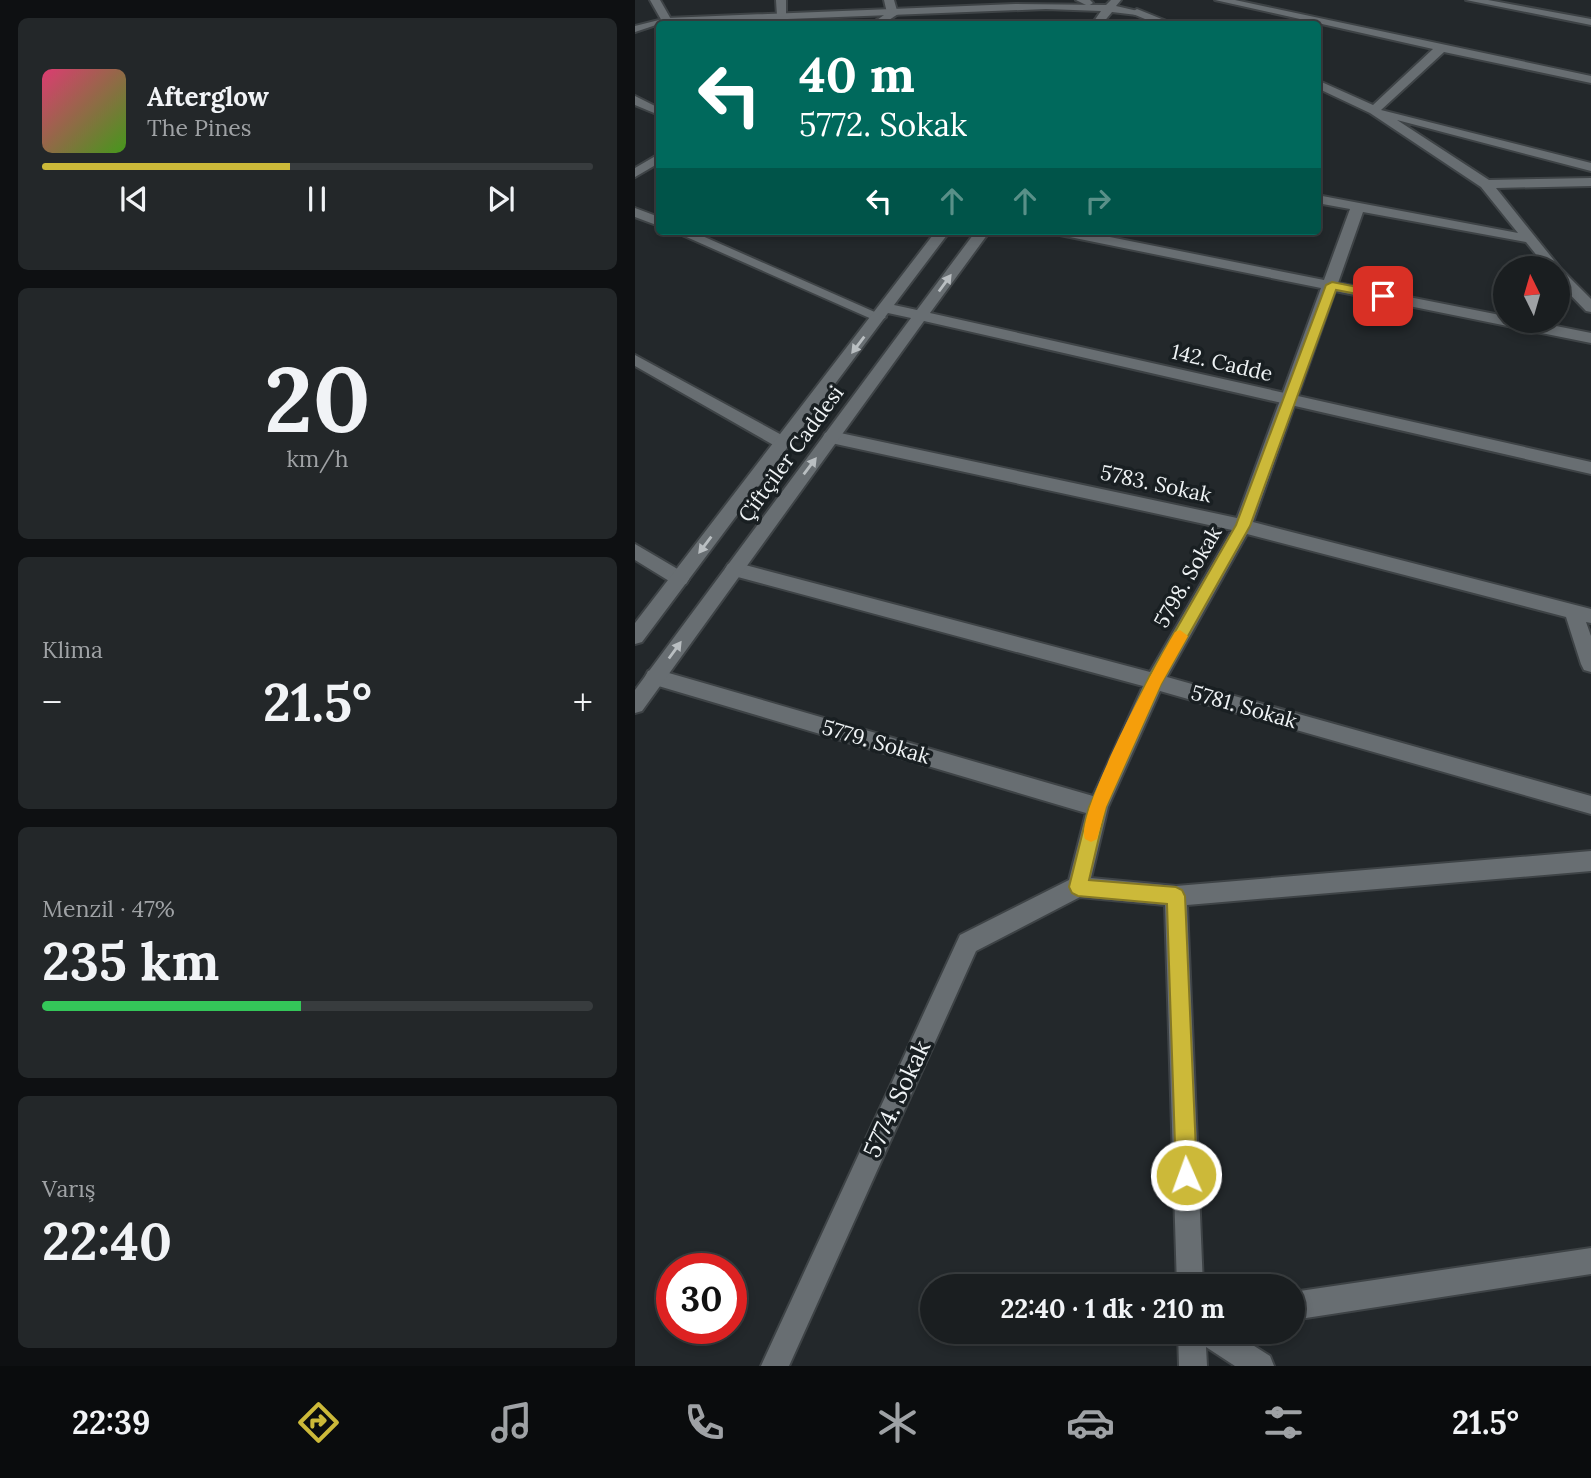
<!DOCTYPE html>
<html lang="tr">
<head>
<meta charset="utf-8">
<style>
	:root { --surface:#1a1e20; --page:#232729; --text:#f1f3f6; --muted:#9fa2a5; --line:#383c3e; --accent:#ccb939 }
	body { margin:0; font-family:Lora,serif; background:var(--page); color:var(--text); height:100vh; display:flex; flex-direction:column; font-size:26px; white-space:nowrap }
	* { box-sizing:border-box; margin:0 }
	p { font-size:23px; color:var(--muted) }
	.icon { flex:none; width:38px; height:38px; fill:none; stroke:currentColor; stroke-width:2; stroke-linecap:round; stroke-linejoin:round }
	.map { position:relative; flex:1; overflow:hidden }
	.details { display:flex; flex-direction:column; gap:18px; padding:18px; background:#0e1012; width:635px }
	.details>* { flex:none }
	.guide { position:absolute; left:21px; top:21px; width:665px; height:214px; border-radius:7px; box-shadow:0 4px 10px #0003,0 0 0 2px var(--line); background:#00695c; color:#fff; overflow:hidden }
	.needle { width:46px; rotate:355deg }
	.fabs { position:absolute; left:858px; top:256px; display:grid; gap:14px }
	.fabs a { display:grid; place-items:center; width:77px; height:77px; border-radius:50%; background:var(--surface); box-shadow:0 4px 10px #0003,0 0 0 2px var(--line); font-size:35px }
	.speed { position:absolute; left:21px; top:1253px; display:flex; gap:14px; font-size:35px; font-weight:700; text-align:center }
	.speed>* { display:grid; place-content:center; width:91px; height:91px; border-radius:50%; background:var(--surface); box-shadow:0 4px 10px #0003,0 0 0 2px var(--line); line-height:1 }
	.speed .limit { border:10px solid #d22; background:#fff; color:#111 }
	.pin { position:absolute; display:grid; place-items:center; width:60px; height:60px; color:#fff; margin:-30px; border-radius:14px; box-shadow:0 4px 10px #0006 }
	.me { position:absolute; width:77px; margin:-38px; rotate:358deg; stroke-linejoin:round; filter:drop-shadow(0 0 5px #0008) }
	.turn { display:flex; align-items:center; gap:24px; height:147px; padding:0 28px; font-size:32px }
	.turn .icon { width:91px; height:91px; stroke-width:2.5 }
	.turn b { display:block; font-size:49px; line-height:60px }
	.lanes { display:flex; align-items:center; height:66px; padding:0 28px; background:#0003; justify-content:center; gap:35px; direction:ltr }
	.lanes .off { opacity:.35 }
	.big { font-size:52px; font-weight:700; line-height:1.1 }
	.details .tile { flex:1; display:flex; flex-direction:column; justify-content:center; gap:10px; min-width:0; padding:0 24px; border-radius:10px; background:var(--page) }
	.details .dial { align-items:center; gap:0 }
	.dial b { font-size:91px; line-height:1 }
	.song { display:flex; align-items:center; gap:21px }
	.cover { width:84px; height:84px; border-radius:10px; background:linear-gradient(135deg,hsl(340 70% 55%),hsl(100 70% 35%)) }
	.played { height:7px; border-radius:4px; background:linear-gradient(90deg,var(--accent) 45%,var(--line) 45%) }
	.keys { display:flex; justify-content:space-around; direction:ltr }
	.heat { display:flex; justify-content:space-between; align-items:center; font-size:38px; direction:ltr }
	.charge { height:10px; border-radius:5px; background:linear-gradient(90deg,#34c759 47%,var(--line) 0) }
	.trip { position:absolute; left:285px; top:1274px; width:385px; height:70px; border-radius:35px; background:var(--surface); box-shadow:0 4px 10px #0003,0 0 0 2px var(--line); font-weight:700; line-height:70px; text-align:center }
	.tabs { display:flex; height:112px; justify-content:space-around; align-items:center; background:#0a0c0d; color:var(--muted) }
	.tabs .icon { width:49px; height:49px }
	.tabs .selected { color:var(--accent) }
	.tabs b { font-size:32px; color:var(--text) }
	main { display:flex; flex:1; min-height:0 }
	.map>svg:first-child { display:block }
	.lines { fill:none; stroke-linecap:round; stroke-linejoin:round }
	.minor-casing { stroke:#3e4346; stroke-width:4 }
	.tertiary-casing { stroke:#3e4346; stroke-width:4 }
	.minor { fill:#686e72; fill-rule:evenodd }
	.tertiary { fill:#686e72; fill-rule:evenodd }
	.oneway { fill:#b9bec1 }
	.route { fill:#ccb939; stroke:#857825; stroke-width:2 }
	.slow { fill:#f59e0b }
	.labels { text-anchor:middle; stroke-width:7; stroke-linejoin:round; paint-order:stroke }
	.street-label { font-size:21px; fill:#eff3f5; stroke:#191f22 }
	.near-street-label { font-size:24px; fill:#eff3f5; stroke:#191f22 }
</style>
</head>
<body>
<main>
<section class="details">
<div class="tile">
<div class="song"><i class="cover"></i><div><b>Afterglow</b><p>The Pines</p></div></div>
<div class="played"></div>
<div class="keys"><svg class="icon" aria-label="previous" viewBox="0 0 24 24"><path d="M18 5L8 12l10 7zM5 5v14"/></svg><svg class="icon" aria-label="pause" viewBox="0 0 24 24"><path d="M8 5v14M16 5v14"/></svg><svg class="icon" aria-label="next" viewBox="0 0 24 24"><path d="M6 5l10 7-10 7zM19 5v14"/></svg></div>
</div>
<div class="tile dial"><b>20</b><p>km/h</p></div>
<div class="tile"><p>Klima</p>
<div class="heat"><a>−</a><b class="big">21.5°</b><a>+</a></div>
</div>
<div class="tile"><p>Menzil · 47%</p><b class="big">235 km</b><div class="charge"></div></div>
<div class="tile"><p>Varış</p><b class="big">22:40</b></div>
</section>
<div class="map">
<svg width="956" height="1366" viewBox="0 0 956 1366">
	<rect width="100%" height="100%" fill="#23282b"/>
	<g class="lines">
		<defs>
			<path id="minor" d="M15,0H25L37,21L36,23H28Z
				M141,0H151V18L142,16Z
				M249,0H259L263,14L248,24H236L252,13Z
				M441,0H455L458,3L453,6Z
				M580,0H600L956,76V83L809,52L746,110L956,163V171L762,120L854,180L956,178V186L861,188L926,269L956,299V312L951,311L922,281V268H912L891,242L728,212L703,283L870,316V320H891L956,333V343L700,291L618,522L956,609V623L951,622L956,636V672L949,670L946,664L931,617L612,534L532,677L956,796V814L525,691L473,807L456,878L541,886L956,851V871L552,905L568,1286H542L530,905L445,897L341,951L154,1366H126L325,935L434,880L451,813L20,685L13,683L10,677L13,671L20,669L458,796L508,686L99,576L93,574L90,569L93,564L99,562L515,672L597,530L196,443L188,437L190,433L196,431L602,518L686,288L425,235L418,231H445L689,280L715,209L682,203V195L883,233L846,187L735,113L682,88V80L738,105L798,49Z
				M831,0H853L956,19V25Z
				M502,9L534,22L535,24H522L498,14L497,12Z
				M0,96L24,108V115L0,105Z
				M24,154V163L0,177V168Z
				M0,208L24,217V226L0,217Z
				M38,231H56L251,317L244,322L239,320Z
				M0,355L154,439L156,443L154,447H142L0,366Z
				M0,544L51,574L54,579L51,584H39L0,560Z
				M956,1248V1274L658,1320V1292Z
				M543,1332H597L635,1356L639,1366H600L571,1347L572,1366H544Z"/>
			<path id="tertiary" d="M476,0H486L481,6L507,12L502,15L477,12L467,24H457L466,11L411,9L24,24L0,32V26L32,18L380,4L471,5Z
				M301,231H315L259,305L282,310L341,231H355L295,313L956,462V474L289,321L7,711L0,713V690L276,318L253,313L7,642L0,644V623Z"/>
		</defs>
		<use href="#minor" class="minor-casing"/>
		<use href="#tertiary" class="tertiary-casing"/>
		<use href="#minor" class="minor"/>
		<use href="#tertiary" class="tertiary"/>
	</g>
	<defs><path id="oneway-solid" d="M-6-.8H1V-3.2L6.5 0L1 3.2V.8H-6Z" transform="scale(1.75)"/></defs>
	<g class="oneway">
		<use href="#oneway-solid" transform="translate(310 283) rotate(-54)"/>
		<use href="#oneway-solid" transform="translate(223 345) rotate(127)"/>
		<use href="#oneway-solid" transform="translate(175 466) rotate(-53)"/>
		<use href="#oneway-solid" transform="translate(70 545) rotate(127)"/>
		<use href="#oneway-solid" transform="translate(40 650) rotate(-54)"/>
	</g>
	<path class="route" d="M697,282L748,292L754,296L748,299L701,290L615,526L526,684L471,807L454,880L541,887L547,890L550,896L562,1175L559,1182L551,1185L544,1182L541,1175L532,904L443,896L437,893L434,887L454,807L514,677L601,525L691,285Z"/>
	<path class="slow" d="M545,630L553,636L526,684L471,807L462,839L456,842L450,839C439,816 523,660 540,632Z"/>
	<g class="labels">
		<g class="street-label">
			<text transform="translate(587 363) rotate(13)" y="7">142. Cadde</text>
			<text transform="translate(156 454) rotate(-54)" y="7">Çiftçiler Caddesi</text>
			<text transform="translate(521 484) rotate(12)" y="7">5783. Sokak</text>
			<text transform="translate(553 577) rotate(-60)" y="7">5798. Sokak</text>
			<text transform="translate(609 707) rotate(16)" y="7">5781. Sokak</text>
			<text transform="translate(241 742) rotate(16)" y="7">5779. Sokak</text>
		</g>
		<g class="near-street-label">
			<text transform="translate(262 1099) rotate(-65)" y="8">5774. Sokak</text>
		</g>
	</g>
</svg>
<div class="fabs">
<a><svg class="needle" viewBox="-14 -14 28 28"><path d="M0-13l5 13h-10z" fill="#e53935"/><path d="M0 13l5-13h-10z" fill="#9fa2a5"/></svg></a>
</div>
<div class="speed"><div class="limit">30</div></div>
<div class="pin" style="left:748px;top:296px;background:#d93025"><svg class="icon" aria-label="arrive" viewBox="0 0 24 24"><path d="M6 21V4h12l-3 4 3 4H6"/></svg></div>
<svg class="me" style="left:551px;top:1175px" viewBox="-20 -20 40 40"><circle r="17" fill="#ccb939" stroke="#fff" stroke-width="3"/><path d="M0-11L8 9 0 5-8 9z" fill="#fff"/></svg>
<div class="trip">22:40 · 1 dk · 210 m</div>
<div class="guide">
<div class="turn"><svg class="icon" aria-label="left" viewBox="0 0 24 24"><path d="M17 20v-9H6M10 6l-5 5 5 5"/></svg><div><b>40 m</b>5772. Sokak</div></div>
<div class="lanes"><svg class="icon" aria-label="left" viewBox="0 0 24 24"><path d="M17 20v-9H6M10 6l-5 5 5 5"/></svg><svg class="icon off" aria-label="ahead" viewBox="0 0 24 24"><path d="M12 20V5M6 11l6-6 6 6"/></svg><svg class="icon off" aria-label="ahead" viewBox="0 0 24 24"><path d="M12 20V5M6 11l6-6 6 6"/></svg><svg class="icon off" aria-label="right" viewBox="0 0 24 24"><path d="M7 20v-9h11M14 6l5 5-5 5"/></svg></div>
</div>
</div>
</main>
<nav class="tabs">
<b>22:39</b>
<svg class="icon selected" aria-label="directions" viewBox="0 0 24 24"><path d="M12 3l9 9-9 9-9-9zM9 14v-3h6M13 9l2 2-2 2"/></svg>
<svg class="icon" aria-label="music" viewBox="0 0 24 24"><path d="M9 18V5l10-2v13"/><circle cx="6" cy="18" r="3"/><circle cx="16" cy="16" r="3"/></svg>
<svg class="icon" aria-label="phone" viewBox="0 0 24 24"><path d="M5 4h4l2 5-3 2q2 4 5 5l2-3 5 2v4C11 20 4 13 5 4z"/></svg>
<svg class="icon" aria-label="climate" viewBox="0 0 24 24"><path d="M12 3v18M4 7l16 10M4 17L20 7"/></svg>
<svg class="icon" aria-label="car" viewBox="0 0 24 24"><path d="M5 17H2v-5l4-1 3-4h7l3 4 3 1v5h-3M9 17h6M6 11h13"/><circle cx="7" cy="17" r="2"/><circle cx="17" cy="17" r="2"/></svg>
<svg class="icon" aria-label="filters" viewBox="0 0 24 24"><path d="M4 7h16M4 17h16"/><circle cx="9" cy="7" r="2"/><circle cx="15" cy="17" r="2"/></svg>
<b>21.5°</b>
</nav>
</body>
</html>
